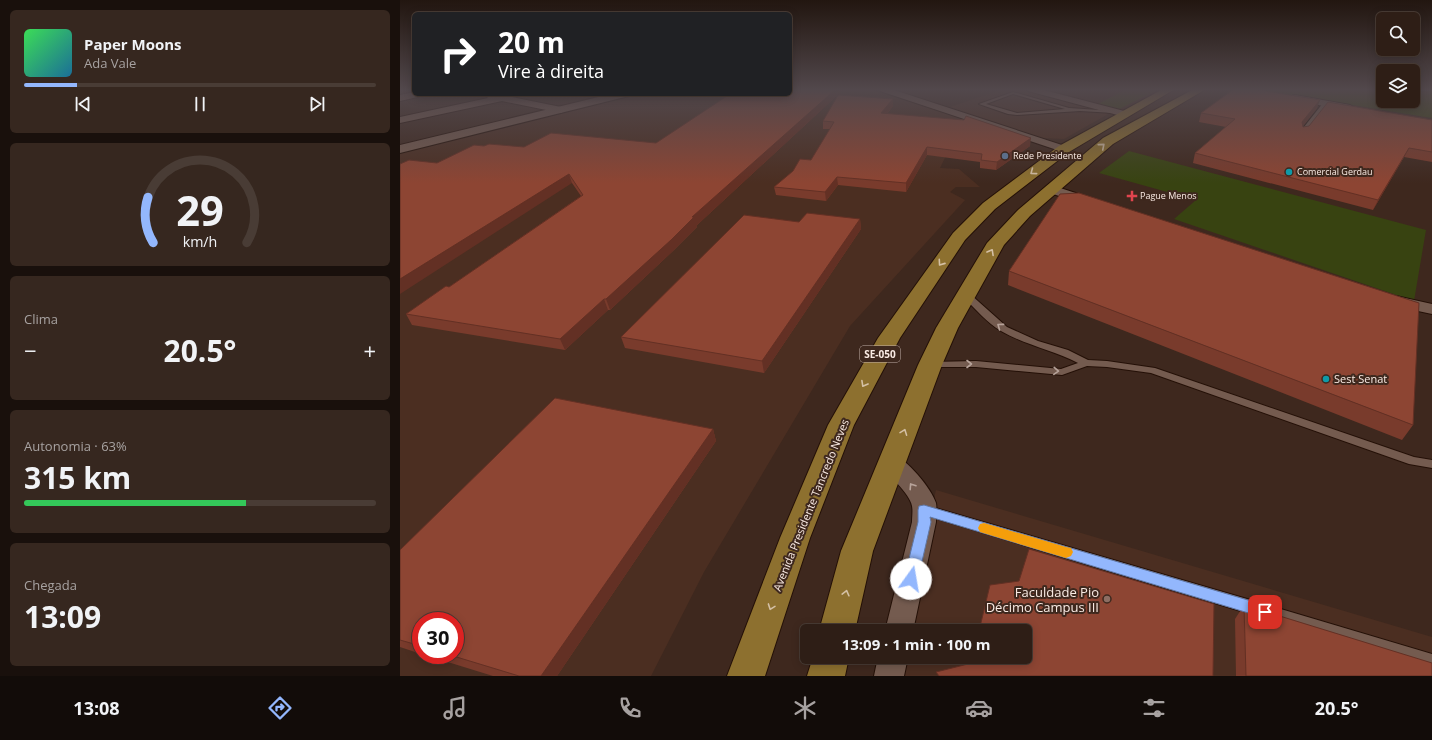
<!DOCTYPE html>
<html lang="pt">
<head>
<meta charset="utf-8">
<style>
	:root { --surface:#2e1e16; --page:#36271f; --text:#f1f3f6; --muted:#a7a2a1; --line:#493c35; --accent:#93b7fd }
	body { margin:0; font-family:"Open Sans",sans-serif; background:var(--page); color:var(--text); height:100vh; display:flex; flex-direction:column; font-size:15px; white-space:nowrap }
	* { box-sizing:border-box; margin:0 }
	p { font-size:13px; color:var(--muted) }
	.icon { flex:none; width:22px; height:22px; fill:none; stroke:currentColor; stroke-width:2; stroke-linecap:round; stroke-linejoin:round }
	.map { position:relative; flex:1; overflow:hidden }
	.side { display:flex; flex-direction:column; gap:10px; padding:10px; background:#19100c; width:400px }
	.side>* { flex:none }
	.guide { position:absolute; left:12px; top:12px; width:380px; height:84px; border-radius:6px; box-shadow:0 2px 10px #0003,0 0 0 1px var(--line); background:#202124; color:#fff; overflow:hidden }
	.buttons { position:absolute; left:976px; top:12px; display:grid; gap:8px }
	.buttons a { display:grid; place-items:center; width:44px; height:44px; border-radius:6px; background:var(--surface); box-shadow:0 2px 10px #0003,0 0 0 1px var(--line); font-size:20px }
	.speed { position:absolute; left:12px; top:612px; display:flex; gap:8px; font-size:20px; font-weight:700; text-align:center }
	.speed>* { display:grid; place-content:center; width:52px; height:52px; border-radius:50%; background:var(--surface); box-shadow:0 2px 10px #0003,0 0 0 1px var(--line); line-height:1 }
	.speed .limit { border:6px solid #d22; background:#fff; color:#111 }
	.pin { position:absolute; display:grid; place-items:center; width:34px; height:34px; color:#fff; margin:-17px; border-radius:8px; box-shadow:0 2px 6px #0006 }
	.me { position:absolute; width:44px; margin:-22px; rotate:13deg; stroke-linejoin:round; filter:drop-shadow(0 0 3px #0008) }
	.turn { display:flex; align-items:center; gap:14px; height:84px; padding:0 20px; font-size:18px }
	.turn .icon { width:52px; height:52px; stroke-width:2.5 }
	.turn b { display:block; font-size:28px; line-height:34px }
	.big { font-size:30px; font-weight:700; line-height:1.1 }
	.side .widget { flex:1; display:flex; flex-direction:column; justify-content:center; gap:6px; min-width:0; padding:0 14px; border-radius:6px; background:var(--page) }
	.side .dial { align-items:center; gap:0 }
	.dial svg { height:104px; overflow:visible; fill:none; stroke:var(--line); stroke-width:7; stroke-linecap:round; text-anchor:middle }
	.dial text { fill:var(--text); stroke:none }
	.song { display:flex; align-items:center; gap:12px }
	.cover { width:48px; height:48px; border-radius:6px; background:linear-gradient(135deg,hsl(130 70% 55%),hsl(200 70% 35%)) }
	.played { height:4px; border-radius:2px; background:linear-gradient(90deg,var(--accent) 15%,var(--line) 15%) }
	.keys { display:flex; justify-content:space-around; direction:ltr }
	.heat { display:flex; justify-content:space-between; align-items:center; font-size:22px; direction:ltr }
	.charge { height:6px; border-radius:3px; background:linear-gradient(90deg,#34c759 63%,var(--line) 0) }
	.trip { position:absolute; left:400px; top:624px; width:232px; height:40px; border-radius:6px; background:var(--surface); box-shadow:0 2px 10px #0003,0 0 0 1px var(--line); font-weight:700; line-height:40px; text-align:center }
	.menu { display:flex; height:64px; justify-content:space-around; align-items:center; background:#120c09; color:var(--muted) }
	.menu .icon { width:28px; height:28px }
	.menu .active { color:var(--accent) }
	.menu b { font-size:18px; color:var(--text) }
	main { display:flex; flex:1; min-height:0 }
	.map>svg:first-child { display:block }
	.built { fill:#4b2e21; fill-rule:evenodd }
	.green { fill:#384311 }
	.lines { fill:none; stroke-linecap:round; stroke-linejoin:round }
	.stream { stroke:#035d8a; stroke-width:3.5 }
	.service-casing { stroke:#241007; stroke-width:2 }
	.minor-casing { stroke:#241007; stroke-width:2 }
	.tertiary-casing { stroke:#241007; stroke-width:2 }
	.primary-casing { stroke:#241007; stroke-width:2 }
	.service { fill:#745b4f; fill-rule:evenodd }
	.minor { fill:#745b4f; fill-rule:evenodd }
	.tertiary { fill:#745b4f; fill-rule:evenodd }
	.primary { fill:#8d702f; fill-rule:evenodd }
	.wall { fill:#793b2c }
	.shaded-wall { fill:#633024 }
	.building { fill:#8d4533; stroke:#633024 }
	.oneway { stroke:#d4c0a5 }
	.oneway2 { stroke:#b7a39a }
	.route { fill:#93b7fd; stroke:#6077a4 }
	.slow { fill:#f59e0b }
	.service-dot { fill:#5c6f8a; stroke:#3e281e; stroke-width:1.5 }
	.culture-dot { fill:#0f9aa8; stroke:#3e281e; stroke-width:1.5 }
	.health-dot { fill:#e0444e; stroke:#3e281e; stroke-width:1.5 }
	.education-dot { fill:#8d6e63; stroke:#3e281e; stroke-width:1.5 }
	.labels { text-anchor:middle; stroke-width:4; stroke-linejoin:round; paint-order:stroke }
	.far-poi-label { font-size:9px; fill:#faebe4; stroke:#3e281e; text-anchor:start }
	.shield { fill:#3e281e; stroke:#c2b0a9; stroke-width:1 }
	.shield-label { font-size:10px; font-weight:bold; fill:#faebe4 }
	.poi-label { font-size:11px; fill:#faebe4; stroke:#3e281e; text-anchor:start }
	.street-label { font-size:11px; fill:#faebe4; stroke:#3e281e }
	.near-poi-label { font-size:13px; fill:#faebe4; stroke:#3e281e; text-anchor:end }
</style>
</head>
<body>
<main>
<section class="side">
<div class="widget">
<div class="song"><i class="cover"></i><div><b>Paper Moons</b><p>Ada Vale</p></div></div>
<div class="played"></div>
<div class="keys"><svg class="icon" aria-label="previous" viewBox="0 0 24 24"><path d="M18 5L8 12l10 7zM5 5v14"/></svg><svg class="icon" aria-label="pause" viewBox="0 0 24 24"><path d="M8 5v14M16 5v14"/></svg><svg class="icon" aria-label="next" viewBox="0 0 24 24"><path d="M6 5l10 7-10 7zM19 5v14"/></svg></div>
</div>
<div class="widget dial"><svg viewBox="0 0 100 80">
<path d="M14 69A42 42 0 1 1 86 69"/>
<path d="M14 69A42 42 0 0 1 10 34" stroke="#93b7fd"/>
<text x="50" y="56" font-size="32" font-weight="700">29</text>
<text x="50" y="72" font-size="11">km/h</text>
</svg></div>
<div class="widget"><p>Clima</p>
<div class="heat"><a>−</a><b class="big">20.5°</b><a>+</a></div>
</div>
<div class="widget"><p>Autonomia · 63%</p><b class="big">315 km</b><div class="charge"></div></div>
<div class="widget"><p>Chegada</p><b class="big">13:09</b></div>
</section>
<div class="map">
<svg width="1032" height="676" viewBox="0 0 1032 676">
	<rect width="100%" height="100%" fill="#3e281e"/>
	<path class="built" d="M390,89H468L564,119L540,168L559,169L580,187H556L550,192L565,200L450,326L304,572L251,676H0V153L242,94H390ZM21,621H55V655H21Z
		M603,89H619L710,113L664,139L643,138L550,107Z
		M536,490L1032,637V676H499L502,657H625V631H507L517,567Z"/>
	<path class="green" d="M727,89H759L719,109L698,104Z
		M855,89H983V101H1013V89H1032V118Z
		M729,151L1026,230L1014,301L774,219L796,200L699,173Z"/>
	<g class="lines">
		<path class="stream" d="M1013,90L1030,89"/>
		<defs>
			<path id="service" d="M613,92L669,108L714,111L716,112L714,113L680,111L617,115L608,114L579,104ZM613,94L665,109L617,113L586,104Z
				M923,103L927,104L904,134H900V132Z
				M564,294H570L607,327L638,341L668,350L688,360L707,361L755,368L1014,457L1032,460V468L1009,464L751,373L707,367L687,366L662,375L576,367H528L526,365L528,363L531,362L576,361L661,369L678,363C653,350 625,345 601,331C587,323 576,309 564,298L563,296Z
				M525,505L854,601L859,603L861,608L859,613L854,615L525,515L521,514L519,510L521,506Z
				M874,607L1032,654V668L874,621L869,619L867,614L869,609Z"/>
			<path id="minor" d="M479,89H491L668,147L670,149L664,152L660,151L480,91Z
				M627,89H640L728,112L730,114L725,117L628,91Z
				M14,92V94H24L22,96L0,101V95Z
				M88,94L102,95L161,107L166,110L161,113L102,101L0,123V117L88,98L86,96Z
				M895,95L950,105L955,108L950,111L892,100L890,98L892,96Z
				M651,185L691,198L693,201L691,204L686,205L647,192L645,189L647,186Z
				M996,296L1032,304V314L990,305L988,301L990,297Z
				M492,454C507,459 531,488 536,503C537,508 536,516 536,522L513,631H485L512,522C512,517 513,511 512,506C509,492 488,476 481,463L484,457Z
				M478,657H508L504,676H474Z"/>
			<path id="tertiary" d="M211,94H231L229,96L0,153V145Z"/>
			<path id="primary" d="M763,89H775L669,152L595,209L565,240L500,338L454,425L410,538L365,676H327L380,538L428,425L478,338L553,233L583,203L659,146Z
				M794,89H806L713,144L630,216L604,245L558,328L542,365L473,551L455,631H419L441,551L518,365L536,328L587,243L618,210L703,138Z
				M413,657H449L445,676H407Z"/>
		</defs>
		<use href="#service" class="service-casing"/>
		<use href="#minor" class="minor-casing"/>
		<use href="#tertiary" class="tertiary-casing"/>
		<use href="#primary" class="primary-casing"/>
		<use href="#service" class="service"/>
		<use href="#minor" class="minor"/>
		<use href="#tertiary" class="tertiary"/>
		<use href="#primary" class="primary"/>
	</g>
	<path class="wall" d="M390,89H444L296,226L297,227L274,250L210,310H208L165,350L12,325L6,314L49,287L181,196L172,183L37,163L84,146L124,147L256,143Z
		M493,99V106L487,114L630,146L596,170L580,168V162L527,155L506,192L438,185L426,201L376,195L374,187L411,160L430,129H423V121Z
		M917,108L903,126V127L1032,120V162L1004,157L973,210L793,163L795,153L826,127L799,122L801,113Z
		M460,219L461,229L364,373L225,348L221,337L399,222Z
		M609,271L1013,425L1002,440L608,285Z
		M313,429L316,441L157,676H93L25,655H55L21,621V654L0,647V550Z
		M844,605L1032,676H836L835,619Z"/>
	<path class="shaded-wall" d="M436,89H444L296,226L297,227L274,250L210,310L206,299L292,217Z
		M493,99V106L481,121V113Z
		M920,100L917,108L899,131L902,122Z
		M631,138L630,146L596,170L597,162Z
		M527,147V155L506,192V183Z
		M1009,148L1004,157L973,210L978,200Z
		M169,174L172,183L0,294V279Z
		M437,177L438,185L426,201L425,192Z
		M460,219L461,229L364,373L362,361Z
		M204,299L208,310L165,350L160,339Z
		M313,429L316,441L157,676H141Z"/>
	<path class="building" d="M390,89H436L292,217H294L271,240L206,299H204L160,339L6,314L46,286L49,287L183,195L169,174L0,279V164L9,160L37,163L74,145L84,146L89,144L124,147L151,133L256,143L330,94H390Z
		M834,89H854L920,100L902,122L903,127L909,126L928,102L1032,120V152L1009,148L978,200L795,153L835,119L801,113Z
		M438,95L493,99L481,113L564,120L566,116L631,138L597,162L581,160L582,154L527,147L506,183L437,177L425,192L374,187L393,171L400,159L411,160L434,122L423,121Z
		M679,193L1019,303L1013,425L609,271L660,194Z
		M407,213L460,219L362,361L221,337L344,215L399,222Z
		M155,398L313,429L141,676H119L50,655H55V621H21V646L0,640V550Z
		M629,549L814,604L813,676H539L536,672L572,663L573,657H625V631H579L590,585L619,581Z
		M844,605L1032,663V676H846Z"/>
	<defs><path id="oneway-chevron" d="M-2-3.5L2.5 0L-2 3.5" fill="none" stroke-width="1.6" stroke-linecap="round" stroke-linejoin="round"/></defs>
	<g class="oneway">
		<use href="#oneway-chevron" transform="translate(702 146) rotate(-40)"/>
		<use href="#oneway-chevron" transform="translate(633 172) rotate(143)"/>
		<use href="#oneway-chevron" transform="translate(591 252) rotate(-61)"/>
		<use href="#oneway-chevron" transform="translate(541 263) rotate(125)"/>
		<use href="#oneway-chevron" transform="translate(464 384) rotate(119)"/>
		<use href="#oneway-chevron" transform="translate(504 432) rotate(-69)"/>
		<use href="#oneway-chevron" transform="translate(446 593) rotate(-76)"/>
		<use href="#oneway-chevron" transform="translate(371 607) rotate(110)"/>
	</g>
	<g class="oneway2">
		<use href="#oneway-chevron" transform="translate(600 326) rotate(-144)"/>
		<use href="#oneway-chevron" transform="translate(569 364)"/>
		<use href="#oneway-chevron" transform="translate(656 371) rotate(3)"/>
		<use href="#oneway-chevron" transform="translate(512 486) rotate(-123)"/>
	</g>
	<linearGradient id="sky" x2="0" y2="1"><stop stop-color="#221610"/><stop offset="0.49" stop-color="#52484c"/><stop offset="1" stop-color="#52484c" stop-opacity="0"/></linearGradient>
	<rect width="1032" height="183" fill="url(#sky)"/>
	<path class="route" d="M524,505L865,605L870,607L872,612L870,616L865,618L530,517L531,522L518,579L516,584L511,585L506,584L504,579L518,522V510L519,506Z"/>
	<path class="slow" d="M584,523L666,547L671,548L673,552L671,556L666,558L580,532L578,528L580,524Z"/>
	<circle class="service-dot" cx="605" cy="156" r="4"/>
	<g class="culture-dot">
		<circle cx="889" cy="172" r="4"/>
		<circle cx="926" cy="379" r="4"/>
	</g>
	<path class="health-dot" d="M730 190h4v4h4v4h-4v4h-4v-4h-4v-4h4z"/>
	<circle class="education-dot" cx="707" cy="599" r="4"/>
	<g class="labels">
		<g class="far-poi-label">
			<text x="613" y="159">Rede Presidente</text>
			<text x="897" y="175">Comercial Gerdau</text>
			<text x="740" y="199">Pague Menos</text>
		</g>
		<rect class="shield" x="460" y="346" width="40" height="16" rx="3"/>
		<g class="shield-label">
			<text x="480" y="358">SE-050</text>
		</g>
		<g class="poi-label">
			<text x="934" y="383">Sest Senat</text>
		</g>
		<g class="street-label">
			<text transform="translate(411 505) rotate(-68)" y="4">Avenida Presidente Tancredo Neves</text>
		</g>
		<g class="near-poi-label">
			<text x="699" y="597">Faculdade Pio<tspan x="699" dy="15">Décimo Campus III</tspan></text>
		</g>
	</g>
</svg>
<div class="buttons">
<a><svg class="icon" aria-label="search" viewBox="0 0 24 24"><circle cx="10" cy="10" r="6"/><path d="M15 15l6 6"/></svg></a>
<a><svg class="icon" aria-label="layers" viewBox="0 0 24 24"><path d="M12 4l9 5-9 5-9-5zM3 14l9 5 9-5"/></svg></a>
</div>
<div class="speed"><div class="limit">30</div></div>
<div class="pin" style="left:865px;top:612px;background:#d93025"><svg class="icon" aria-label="arrive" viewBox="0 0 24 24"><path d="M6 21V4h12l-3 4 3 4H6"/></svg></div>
<svg class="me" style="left:511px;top:579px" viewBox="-20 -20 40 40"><circle r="19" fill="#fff"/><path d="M0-13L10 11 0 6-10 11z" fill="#93b7fd"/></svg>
<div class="trip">13:09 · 1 min · 100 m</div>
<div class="guide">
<div class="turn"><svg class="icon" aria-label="right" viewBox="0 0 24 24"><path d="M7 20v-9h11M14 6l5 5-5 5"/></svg><div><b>20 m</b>Vire à direita</div></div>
</div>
</div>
</main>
<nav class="menu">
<b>13:08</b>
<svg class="icon active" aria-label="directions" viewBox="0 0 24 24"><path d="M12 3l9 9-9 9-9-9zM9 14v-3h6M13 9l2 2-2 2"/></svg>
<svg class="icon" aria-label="music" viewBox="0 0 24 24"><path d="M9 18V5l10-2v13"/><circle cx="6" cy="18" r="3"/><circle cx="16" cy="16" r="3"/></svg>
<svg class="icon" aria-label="phone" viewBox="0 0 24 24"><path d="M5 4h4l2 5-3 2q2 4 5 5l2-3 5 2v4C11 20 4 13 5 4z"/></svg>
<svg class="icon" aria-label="climate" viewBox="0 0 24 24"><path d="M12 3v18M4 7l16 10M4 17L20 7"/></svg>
<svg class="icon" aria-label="car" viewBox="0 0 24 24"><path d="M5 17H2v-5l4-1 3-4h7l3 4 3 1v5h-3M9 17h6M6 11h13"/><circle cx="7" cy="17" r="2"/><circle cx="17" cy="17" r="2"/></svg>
<svg class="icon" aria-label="filters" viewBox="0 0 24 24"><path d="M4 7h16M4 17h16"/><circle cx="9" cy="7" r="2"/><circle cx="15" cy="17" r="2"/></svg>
<b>20.5°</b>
</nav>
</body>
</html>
